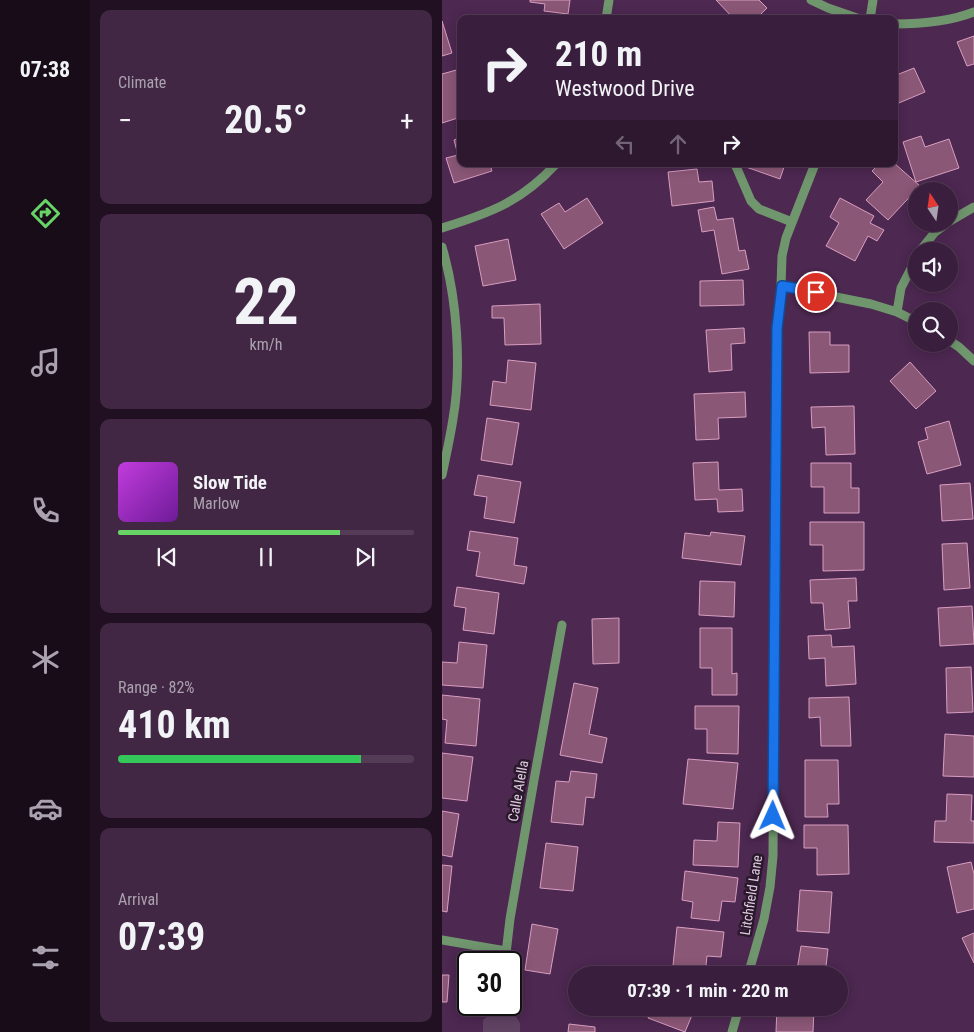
<!DOCTYPE html>
<html lang="en">
<head>
<meta charset="utf-8">
<style>
	:root { --surface:#3a1e3d; --page:#412744; --text:#f1f3f6; --muted:#aba2b0; --line:#543c57; --accent:#67d465 }
	body { margin:0; font-family:"Roboto Condensed",sans-serif; background:var(--page); color:var(--text); height:100vh; display:flex; flex-direction:column; font-size:19px; white-space:nowrap }
	* { box-sizing:border-box; margin:0 }
	p { font-size:16px; color:var(--muted) }
	.icon { flex:none; width:28px; height:28px; fill:none; stroke:currentColor; stroke-width:2; stroke-linecap:round; stroke-linejoin:round }
	.map { position:relative; flex:1; overflow:hidden }
	.panel { display:flex; flex-direction:column; gap:10px; padding:10px; background:#201022; width:352px }
	.panel>* { flex:none }
	.hud { position:absolute; left:15px; top:15px; width:441px; height:152px; border-radius:10px; box-shadow:0 2px 12px #0003,0 0 0 1px var(--line); background:#3a1e3d; color:var(--text); overflow:hidden }
	.needle { width:32px; rotate:347deg }
	.buttons { position:absolute; left:466px; top:182px; display:grid; gap:10px }
	.buttons a { display:grid; place-items:center; width:50px; height:50px; border-radius:50%; background:var(--surface); box-shadow:0 2px 12px #0003,0 0 0 1px var(--line); font-size:25px }
	.speed { position:absolute; left:15px; top:951px; display:flex; gap:10px; font-size:25px; font-weight:700; text-align:center }
	.speed>* { display:grid; place-content:center; width:65px; height:65px; border-radius:50%; background:var(--surface); box-shadow:0 2px 12px #0003,0 0 0 1px var(--line); line-height:1 }
	.speed .limit { border:2px solid #111; border-radius:8px; background:#fff; color:#111 }
	.pin { position:absolute; display:grid; place-items:center; width:42px; height:42px; color:#fff; margin:-21px; border:2px solid #fff; border-radius:50%; box-shadow:0 1px 5px #0007 }
	.me { position:absolute; width:55px; margin:-28px; rotate:1deg; stroke-linejoin:round; filter:drop-shadow(0 0 4px #0008) }
	.turn { display:flex; align-items:center; gap:18px; height:105px; padding:0 15px; font-size:22px }
	.turn .icon { width:65px; height:65px; stroke-width:2.5 }
	.turn b { display:block; font-size:35px; line-height:42px }
	.lanes { display:flex; align-items:center; height:48px; padding:0 15px; background:#0003; justify-content:center; gap:25px; direction:ltr }
	.lanes .off { opacity:.35 }
	.big { font-size:38px; font-weight:700; line-height:1.1 }
	.panel .card { flex:1; display:flex; flex-direction:column; justify-content:center; gap:8px; min-width:0; padding:0 18px; border-radius:10px; background:var(--page) }
	.panel .dial { align-items:center; gap:0 }
	.dial b { font-size:65px; line-height:1 }
	.song { display:flex; align-items:center; gap:15px }
	.cover { width:60px; height:60px; border-radius:8px; background:linear-gradient(135deg,hsl(290 70% 55%),hsl(280 70% 35%)) }
	.played { height:5px; border-radius:2px; background:linear-gradient(90deg,var(--accent) 75%,var(--line) 75%) }
	.keys { display:flex; justify-content:space-around; direction:ltr }
	.heat { display:flex; justify-content:space-between; align-items:center; font-size:28px; direction:ltr }
	.charge { height:8px; border-radius:4px; background:linear-gradient(90deg,#34c759 82%,var(--line) 0) }
	.trip { position:absolute; left:126px; top:966px; width:280px; height:50px; border-radius:25px; background:var(--surface); box-shadow:0 2px 12px #0003,0 0 0 1px var(--line); font-weight:700; line-height:50px; text-align:center }
	main { display:flex; flex:1; min-height:0 }
	.tabs { display:flex; flex-direction:column; width:90px; justify-content:space-around; align-items:center; background:#170c18; color:var(--muted) }
	.tabs .icon { width:35px; height:35px }
	.tabs .selected { color:var(--accent) }
	.tabs b { font-size:22px; color:var(--text) }
	.map>svg:first-child { display:block }
	.green { fill:#604263 }
	.building { fill:#8b5777; stroke:#d89ec0 }
	.lines { fill:none; stroke-linecap:round; stroke-linejoin:round }
	.minor { stroke:#70966e; stroke-width:9 }
	.route-casing { stroke:#114b97; stroke-width:12 }
	.route { stroke:#1a73e8; stroke-width:9 }
	.labels { text-anchor:middle; stroke-width:5; stroke-linejoin:round; paint-order:stroke }
	.street-label { font-size:14px; fill:#e0cae2; stroke:#29192b }
</style>
</head>
<body>
<main>
<nav class="tabs">
<b>07:38</b>
<svg class="icon selected" aria-label="directions" viewBox="0 0 24 24"><path d="M12 3l9 9-9 9-9-9zM9 14v-3h6M13 9l2 2-2 2"/></svg>
<svg class="icon" aria-label="music" viewBox="0 0 24 24"><path d="M9 18V5l10-2v13"/><circle cx="6" cy="18" r="3"/><circle cx="16" cy="16" r="3"/></svg>
<svg class="icon" aria-label="phone" viewBox="0 0 24 24"><path d="M5 4h4l2 5-3 2q2 4 5 5l2-3 5 2v4C11 20 4 13 5 4z"/></svg>
<svg class="icon" aria-label="climate" viewBox="0 0 24 24"><path d="M12 3v18M4 7l16 10M4 17L20 7"/></svg>
<svg class="icon" aria-label="car" viewBox="0 0 24 24"><path d="M5 17H2v-5l4-1 3-4h7l3 4 3 1v5h-3M9 17h6M6 11h13"/><circle cx="7" cy="17" r="2"/><circle cx="17" cy="17" r="2"/></svg>
<svg class="icon" aria-label="filters" viewBox="0 0 24 24"><path d="M4 7h16M4 17h16"/><circle cx="9" cy="7" r="2"/><circle cx="15" cy="17" r="2"/></svg>
</nav>
<section class="panel">
<div class="card"><p>Climate</p>
<div class="heat"><a>−</a><b class="big">20.5°</b><a>+</a></div>
</div>
<div class="card dial"><b>22</b><p>km/h</p></div>
<div class="card">
<div class="song"><i class="cover"></i><div><b>Slow Tide</b><p>Marlow</p></div></div>
<div class="played"></div>
<div class="keys"><svg class="icon" aria-label="previous" viewBox="0 0 24 24"><path d="M18 5L8 12l10 7zM5 5v14"/></svg><svg class="icon" aria-label="pause" viewBox="0 0 24 24"><path d="M8 5v14M16 5v14"/></svg><svg class="icon" aria-label="next" viewBox="0 0 24 24"><path d="M6 5l10 7-10 7zM19 5v14"/></svg></div>
</div>
<div class="card"><p>Range · 82%</p><b class="big">410 km</b><div class="charge"></div></div>
<div class="card"><p>Arrival</p><b class="big">07:39</b></div>
</section>
<div class="map">
<svg width="532" height="1032" viewBox="0 0 532 1032">
	<rect width="100%" height="100%" fill="#4d2851"/>
	<path class="green" d="M47,1015L74,1017L78,1023V1032H41V1020Z"/>
	<path class="building" d="M88,0H128L126,14L102,11L103,4L88,2Z
		M274,0H317L325,8L314,19H292Z
		M0,21L10,53L0,56Z
		M532,36V64L525,66L515,42Z
		M472,68L483,92L452,105V76Z
		M18,69L19,72V117L0,123V74Z
		M479,136L483,147L507,139L517,168L474,182L461,142Z
		M19,137V164H48L50,171L12,183L4,158L16,155L12,140Z
		M452,163L478,186L446,220L424,200L441,182L430,171L437,164H452Z
		M305,164H343L338,179L304,167Z
		M255,169L257,182L270,181L272,201L230,206L226,172Z
		M145,198L161,223L122,249L99,214L117,203L123,212Z
		M398,198L432,216L428,223L442,230L435,241L426,236L413,261L384,246L397,223L388,217Z
		M272,207L275,220L291,218L297,251L303,250L307,269L280,274L272,230L260,232L256,210Z
		M66,239L74,280L41,286L33,246Z
		M301,280L302,305L258,306V281Z
		M98,304L99,344L63,345L62,318H50V306Z
		M302,328L303,343L289,344L290,370L267,372L264,330Z
		M367,332H388V345H407V372L368,373Z
		M66,360L94,363L89,410L48,405L51,381L64,383Z
		M468,362L494,391L474,409L448,381Z
		M303,392L304,417L276,418L277,439L254,440L252,394Z
		M412,406L413,454L384,455L383,427L370,428L369,407Z
		M45,418L77,423L70,465L39,460Z
		M507,421L519,465L485,474L476,442L486,439L483,428Z
		M276,462L277,490L300,489L301,511L276,512L275,499L253,500L251,463Z
		M369,463H409V488H417V513H382V487H369Z
		M36,475L79,482L72,523L42,518L45,497L32,495Z
		M528,483L531,519L500,521L498,485Z
		M368,522H422V570L381,571V545H368Z
		M28,531L76,538L72,565L85,567L82,584L34,576L38,552L25,550Z
		M269,532L303,536L299,565L240,558L243,533L268,536Z
		M525,543L528,588L502,590L500,544Z
		M414,578L415,601H406L408,628L383,630L381,603H369L368,580Z
		M258,581L293,582L292,617L257,615Z
		M15,587L57,593L52,634L21,630L24,608L12,606Z
		M530,606L532,644L498,646L496,608Z
		M177,618V663L151,664L150,619Z
		M258,628H290V674L295,673V695H270V668H258Z
		M389,635L390,647L412,646L414,684L384,686L383,658L367,659L366,636Z
		M17,642L45,645L41,688L0,685V662L15,663Z
		M529,667L531,712L505,713L504,668Z
		M132,683L156,688L147,734L165,738L160,763L118,755Z
		M0,695L38,699L34,746L3,743L5,720L0,719Z
		M407,697L409,746H379L378,717L367,718V698Z
		M253,706H297L296,754L265,753V729H253Z
		M503,734L532,736V777L501,776Z
		M0,753L31,757L25,801L0,798Z
		M246,759L296,763L291,809L241,804Z
		M363,760H396L397,804H385L386,817H363Z
		M129,771L155,774L152,798L144,797L141,825L109,822L114,781L127,782Z
		M505,794L530,795L529,821H532V843L492,842L493,821H504Z
		M0,811L17,814L10,857L0,855Z
		M276,822L298,823L296,867L251,865L252,840L275,841Z
		M362,825H406L407,874L375,875V848H362Z
		M104,843L136,847L131,891L98,888Z
		M529,862L532,874V909L515,913L505,867Z
		M0,865L10,866L5,912L0,911Z
		M243,871L296,878L293,902L280,901L277,921L249,918L251,902L240,900Z
		M358,890L390,892L387,933L355,931Z
		M90,924L116,929L108,974L83,970Z
		M235,927L282,932L279,957L265,956L263,975H230Z
		M532,933V963L520,938Z
		M359,946L386,949L383,975H341L342,968L355,970Z
		M0,975H7L5,1002H0Z
		M210,1008H253L243,1032L206,1018Z
		M335,1008H372L371,1032H334Z
		M127,1024L153,1027V1032H126Z"/>
	<g class="lines">
		<path class="minor" d="M369,0L386,8L418,19
			M164,19L167,0
			M428,19L431,0
			M452,24C479,24 507,22 532,12
			M293,164L309,201L317,209L350,222
			M508,221L532,207
			M0,228C48,213 79,202 114,164
			M0,247C15,297 20,367 11,419C8,438 4,456 0,475
			M478,251L493,232L504,224
			M339,286L429,304L455,312L475,322
			M455,312L459,288L475,257
			M508,341L517,347L532,361
			M0,940L64,951
			M63,962L68,919L92,780L120,625
			M306,975L322,919L328,887L331,856L335,328L339,286L340,256L344,238L373,164
			M290,1032L297,1008"/>
	</g>
	<g class="lines">
		<defs>
			<path id="route" d="M331,816L335,328L340,286L374,292"/>
		</defs>
		<use href="#route" class="route-casing"/>
		<use href="#route" class="route"/>
	</g>
	<g class="labels">
		<g class="street-label">
			<text transform="translate(76 791) rotate(-80)" y="5">Calle Alella</text>
			<text transform="translate(309 895) rotate(-81)" y="5">Litchfield Lane</text>
		</g>
	</g>
</svg>
<div class="buttons">
<a><svg class="needle" viewBox="-14 -14 28 28"><path d="M0-13l5 13h-10z" fill="#e53935"/><path d="M0 13l5-13h-10z" fill="#aba2b0"/></svg></a>
<a><svg class="icon" aria-label="sound" viewBox="0 0 24 24"><path d="M4 9h4l5-4v14l-5-4H4zM17 9q2 3 0 6"/></svg></a>
<a><svg class="icon" aria-label="search" viewBox="0 0 24 24"><circle cx="10" cy="10" r="6"/><path d="M15 15l6 6"/></svg></a>
</div>
<div class="speed"><div class="limit">30</div></div>
<div class="pin" style="left:374px;top:292px;background:#d93025"><svg class="icon" aria-label="arrive" viewBox="0 0 24 24"><path d="M6 21V4h12l-3 4 3 4H6"/></svg></div>
<svg class="me" style="left:331px;top:816px" viewBox="-20 -20 40 40"><path d="M0-17L14 15 0 8-14 15z" fill="#1a73e8" stroke="#fff" stroke-width="4"/></svg>
<div class="trip">07:39 · 1 min · 220 m</div>
<div class="hud">
<div class="turn"><svg class="icon" aria-label="right" viewBox="0 0 24 24"><path d="M7 20v-9h11M14 6l5 5-5 5"/></svg><div><b>210 m</b>Westwood Drive</div></div>
<div class="lanes"><svg class="icon off" aria-label="left" viewBox="0 0 24 24"><path d="M17 20v-9H6M10 6l-5 5 5 5"/></svg><svg class="icon off" aria-label="ahead" viewBox="0 0 24 24"><path d="M12 20V5M6 11l6-6 6 6"/></svg><svg class="icon" aria-label="right" viewBox="0 0 24 24"><path d="M7 20v-9h11M14 6l5 5-5 5"/></svg></div>
</div>
</div>
</main>
</body>
</html>
